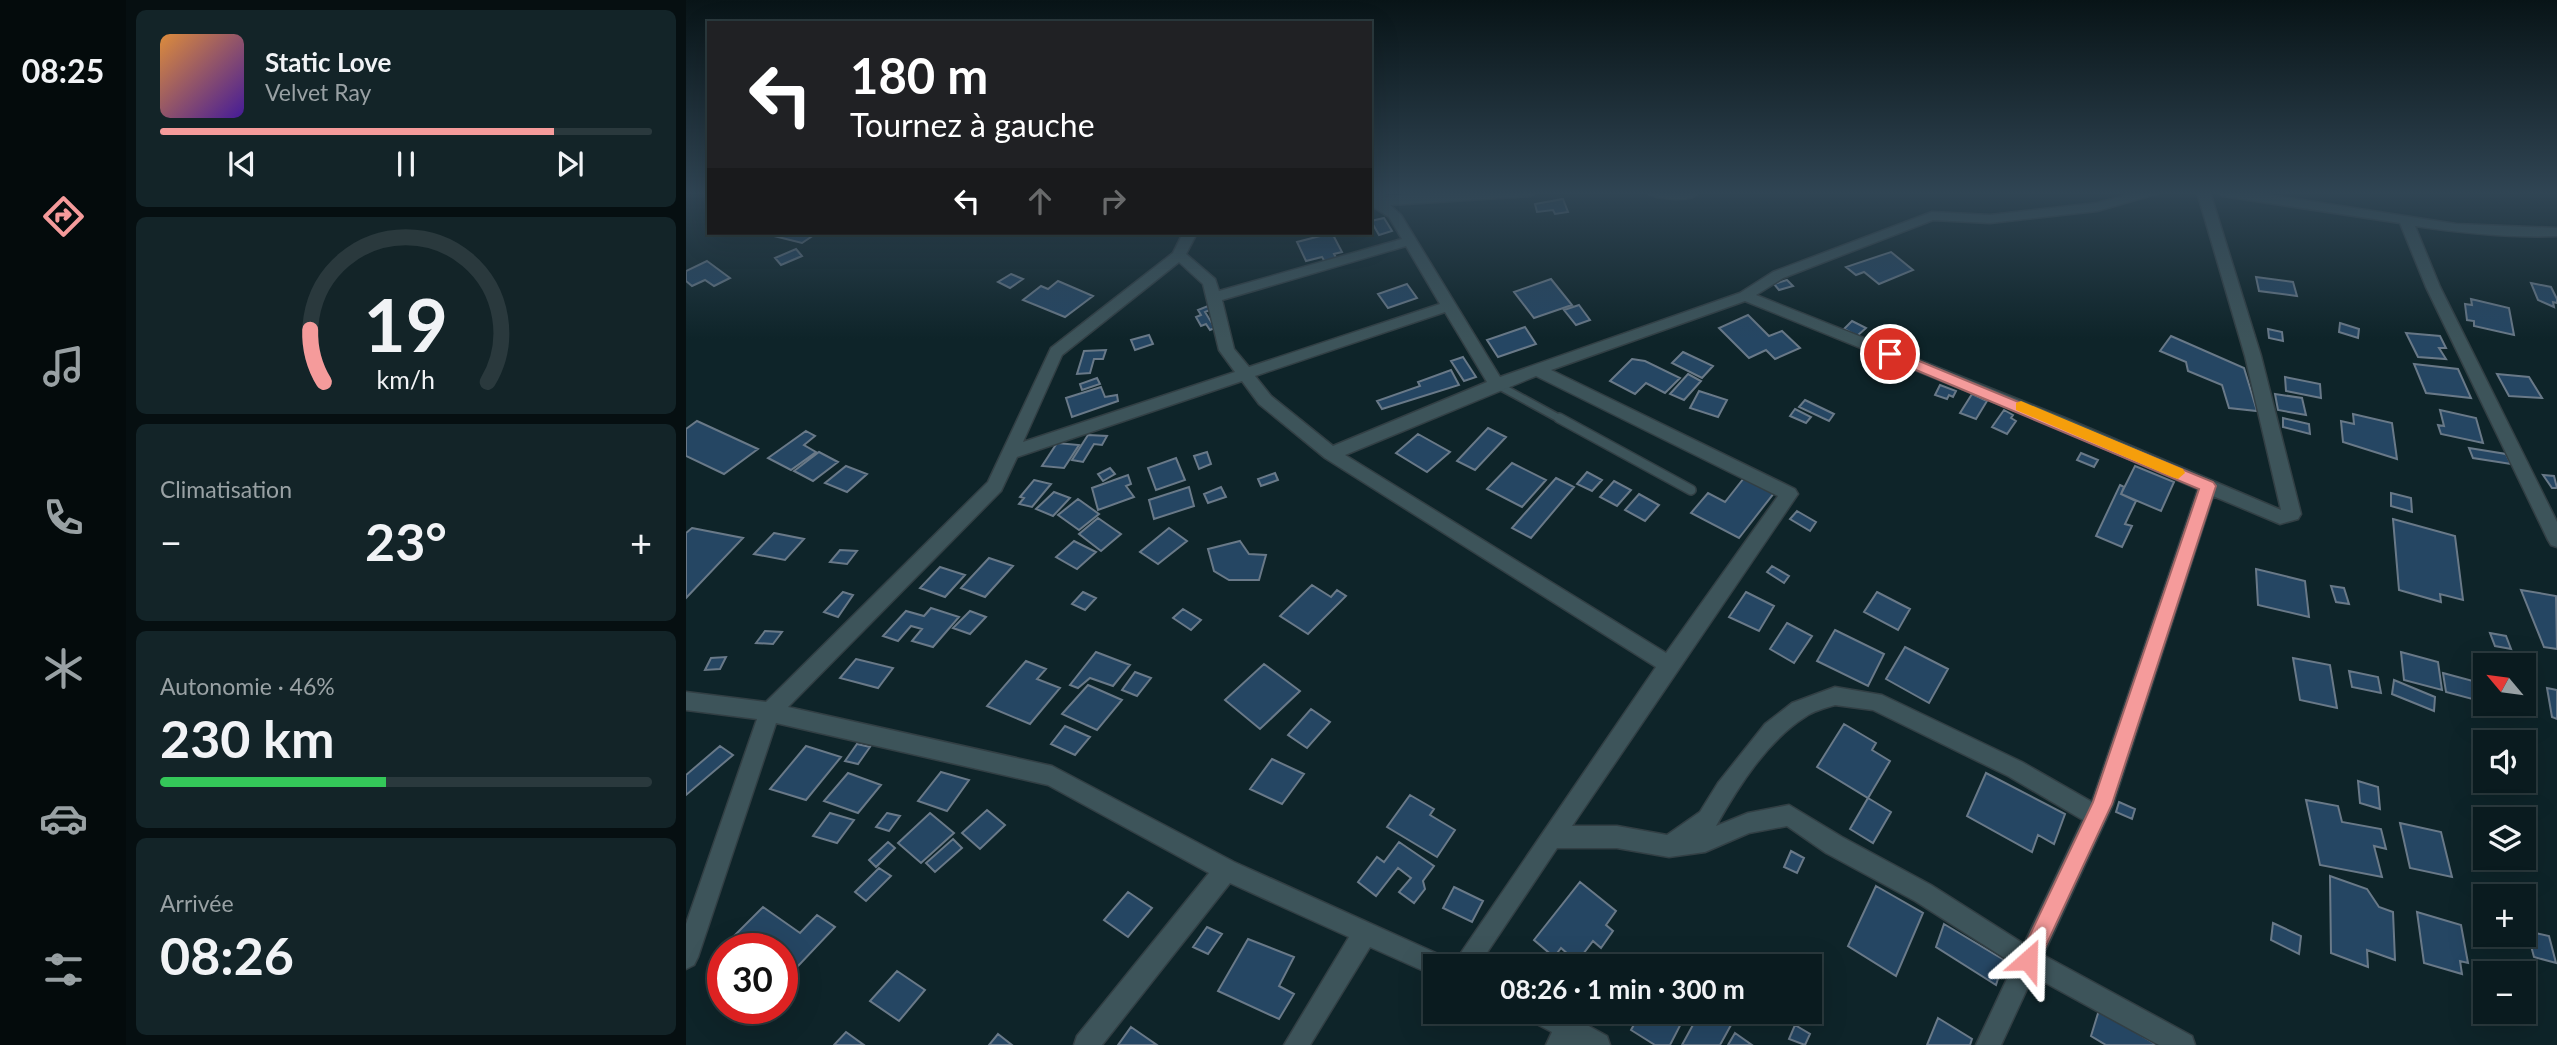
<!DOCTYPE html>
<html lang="fr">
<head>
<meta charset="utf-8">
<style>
	:root { --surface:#0a1b1f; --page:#132428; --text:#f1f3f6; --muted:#99a1a4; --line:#2a393d; --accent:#f59b9b }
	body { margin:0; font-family:Lato,sans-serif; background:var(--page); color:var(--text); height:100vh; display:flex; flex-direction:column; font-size:26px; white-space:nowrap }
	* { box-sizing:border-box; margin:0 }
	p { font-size:23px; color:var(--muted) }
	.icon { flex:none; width:38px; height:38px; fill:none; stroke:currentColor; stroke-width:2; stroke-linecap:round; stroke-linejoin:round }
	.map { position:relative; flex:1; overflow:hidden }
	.details { display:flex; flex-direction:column; gap:10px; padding:10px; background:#060f11; width:560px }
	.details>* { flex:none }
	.top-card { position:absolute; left:21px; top:21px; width:665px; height:214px; border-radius:0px; box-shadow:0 7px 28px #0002,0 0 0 2px var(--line); background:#202124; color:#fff; overflow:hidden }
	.needle { width:46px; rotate:299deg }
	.tools { position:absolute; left:1787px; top:653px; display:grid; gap:14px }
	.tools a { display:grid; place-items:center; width:63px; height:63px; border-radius:0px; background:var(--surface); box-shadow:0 7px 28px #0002,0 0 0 2px var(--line); font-size:35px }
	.speed { position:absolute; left:21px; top:933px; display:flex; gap:14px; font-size:35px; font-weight:700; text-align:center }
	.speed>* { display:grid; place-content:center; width:91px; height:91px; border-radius:50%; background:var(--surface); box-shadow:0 7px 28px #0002,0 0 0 2px var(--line); line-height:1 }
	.speed .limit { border:10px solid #d22; background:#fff; color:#111 }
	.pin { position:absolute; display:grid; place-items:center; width:60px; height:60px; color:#fff; margin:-30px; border:4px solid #fff; border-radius:50%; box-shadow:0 2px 7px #0007 }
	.me { position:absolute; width:77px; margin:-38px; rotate:25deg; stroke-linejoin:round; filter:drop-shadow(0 0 5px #0008) }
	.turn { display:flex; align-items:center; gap:24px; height:147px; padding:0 28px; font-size:32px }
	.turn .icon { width:91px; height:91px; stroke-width:2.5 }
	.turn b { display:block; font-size:49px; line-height:60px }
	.lanes { display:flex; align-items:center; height:66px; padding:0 28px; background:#0003; justify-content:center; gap:35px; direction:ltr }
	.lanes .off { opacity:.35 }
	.big { font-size:52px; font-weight:700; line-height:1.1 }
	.details .widget { flex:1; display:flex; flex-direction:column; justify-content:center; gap:10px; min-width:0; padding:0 24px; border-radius:10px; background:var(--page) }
	.details .dial { align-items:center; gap:0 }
	.dial svg { height:182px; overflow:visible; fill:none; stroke:var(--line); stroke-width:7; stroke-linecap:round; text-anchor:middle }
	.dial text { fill:var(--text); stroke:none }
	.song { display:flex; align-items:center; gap:21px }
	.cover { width:84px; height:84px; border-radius:10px; background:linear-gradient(135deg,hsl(30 70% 55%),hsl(260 70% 35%)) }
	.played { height:7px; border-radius:4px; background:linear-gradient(90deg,var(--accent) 80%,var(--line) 80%) }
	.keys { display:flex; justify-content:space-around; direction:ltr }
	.heat { display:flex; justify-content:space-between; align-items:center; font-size:38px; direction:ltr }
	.charge { height:10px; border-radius:5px; background:linear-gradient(90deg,#34c759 46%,var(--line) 0) }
	.trip { position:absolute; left:737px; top:954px; width:399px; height:70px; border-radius:0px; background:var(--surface); box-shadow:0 7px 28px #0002,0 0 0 2px var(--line); font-weight:700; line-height:70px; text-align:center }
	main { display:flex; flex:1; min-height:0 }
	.menu { display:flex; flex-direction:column; width:126px; justify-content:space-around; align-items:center; background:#040b0c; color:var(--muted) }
	.menu .icon { width:49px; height:49px }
	.menu .current { color:var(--accent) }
	.menu b { font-size:32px; color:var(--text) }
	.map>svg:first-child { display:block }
	.building { fill:#254663; stroke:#697988; stroke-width:2 }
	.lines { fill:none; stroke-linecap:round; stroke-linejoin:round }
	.service-far1-casing { stroke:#323f44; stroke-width:10 }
	.service-casing { stroke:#323f44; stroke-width:12 }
	.minor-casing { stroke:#323f44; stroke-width:3 }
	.service-far1 { stroke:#3d545a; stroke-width:7 }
	.service { stroke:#3d545a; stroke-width:9 }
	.minor { fill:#3d545a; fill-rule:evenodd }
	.route { fill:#f59b9b; stroke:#9f6565; stroke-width:2 }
	.slow { fill:#f59e0b }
</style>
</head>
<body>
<main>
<nav class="menu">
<b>08:25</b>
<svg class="icon current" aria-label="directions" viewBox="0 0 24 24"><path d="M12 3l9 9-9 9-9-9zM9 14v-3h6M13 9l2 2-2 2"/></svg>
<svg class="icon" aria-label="music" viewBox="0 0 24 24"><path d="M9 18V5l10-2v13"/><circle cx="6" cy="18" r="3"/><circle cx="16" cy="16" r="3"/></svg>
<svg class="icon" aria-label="phone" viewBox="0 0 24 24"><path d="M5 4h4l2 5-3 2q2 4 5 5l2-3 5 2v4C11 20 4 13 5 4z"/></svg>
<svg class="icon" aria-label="climate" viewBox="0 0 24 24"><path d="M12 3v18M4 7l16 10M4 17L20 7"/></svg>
<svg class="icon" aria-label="car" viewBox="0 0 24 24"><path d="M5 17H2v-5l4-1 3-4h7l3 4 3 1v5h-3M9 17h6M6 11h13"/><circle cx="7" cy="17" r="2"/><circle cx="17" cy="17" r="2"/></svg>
<svg class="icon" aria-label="filters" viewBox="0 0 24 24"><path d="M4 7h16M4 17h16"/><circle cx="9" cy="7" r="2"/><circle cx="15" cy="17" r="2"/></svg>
</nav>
<section class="details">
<div class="widget">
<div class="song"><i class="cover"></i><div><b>Static Love</b><p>Velvet Ray</p></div></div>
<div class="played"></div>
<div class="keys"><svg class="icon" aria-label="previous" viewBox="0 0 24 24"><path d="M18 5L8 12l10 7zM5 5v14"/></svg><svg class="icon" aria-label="pause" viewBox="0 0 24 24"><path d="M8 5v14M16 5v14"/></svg><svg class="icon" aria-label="next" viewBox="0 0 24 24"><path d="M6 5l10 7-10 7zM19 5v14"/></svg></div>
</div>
<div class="widget dial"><svg viewBox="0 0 100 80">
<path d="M14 69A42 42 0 1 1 86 69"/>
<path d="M14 69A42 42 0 0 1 8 46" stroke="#f59b9b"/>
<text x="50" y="56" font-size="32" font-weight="700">19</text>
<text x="50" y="72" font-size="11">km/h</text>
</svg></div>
<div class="widget"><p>Climatisation</p>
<div class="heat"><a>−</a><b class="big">23°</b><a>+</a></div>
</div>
<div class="widget"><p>Autonomie · 46%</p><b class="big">230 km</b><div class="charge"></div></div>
<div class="widget"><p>Arrivée</p><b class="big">08:26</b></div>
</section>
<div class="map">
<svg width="1871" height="1045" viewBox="0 0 1871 1045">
	<rect width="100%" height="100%" fill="#0e2429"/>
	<path class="building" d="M877,199L882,212L869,214L867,210L851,212L849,204Z
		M698,218L706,231L693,235L685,221Z
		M92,233H131L116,243L88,236Z
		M646,233L656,252L648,254L651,259L639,262L636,257L620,261L611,242Z
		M110,249L116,256L95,265L89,258Z
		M1205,252L1227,270L1193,284L1178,272L1170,275L1160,267Z
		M21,261L44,278L28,286L19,280L6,286L0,281V271Z
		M325,274L337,279L324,288L312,282Z
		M1570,277L1607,282L1611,296L1573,291Z
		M865,279L886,305L848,318L828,292Z
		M1101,280L1107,286L1093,290L1088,284Z
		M372,281L407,296L379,317L337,300L355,286L362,289Z
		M1845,283L1865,287L1871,299V303L1867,302L1868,307L1852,300Z
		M721,284L731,298L702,308L692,294Z
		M1785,299L1823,308L1828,335L1788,326V321L1781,320L1779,304L1786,305Z
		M893,305L904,320L890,325L878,310Z
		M522,306L524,310L519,312L529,328L524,330L520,324L515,326L510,317L515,315L512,310Z
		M1062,315L1083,336L1096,331L1114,348L1089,359L1080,350L1063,358L1033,328Z
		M1166,321L1180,328L1171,336L1158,329Z
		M1654,323L1673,329L1672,338L1653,332Z
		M839,327L850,344L812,357L801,340Z
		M1582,329L1596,332L1597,341L1583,338Z
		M1720,333L1754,336L1760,348H1753L1760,359L1732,357Z
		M463,335L467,344L449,350L445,340Z
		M1485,336L1558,368L1571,411L1543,408L1536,385L1502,371L1500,362L1474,351Z
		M420,350L417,359H408L404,373L391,374L398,351Z
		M997,352L1027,366L1016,378L986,363Z
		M777,357L790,377L778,381L765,361Z
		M946,359L959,361L994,378L979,393L960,383L949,394L924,381Z
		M1728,364L1772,369L1785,398L1740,393Z
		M765,370L773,385L696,409L691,401L734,386L732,382Z
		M1002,374L1015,381L998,400L984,394Z
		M1811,374L1843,377L1856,398L1823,396Z
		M1599,377L1634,384L1635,398L1600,391Z
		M411,378L414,384L396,390L394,384Z
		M1254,385L1270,391L1267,397L1263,395L1261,399L1249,395Z
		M415,387L419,397L431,395L432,401L386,417L380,398Z
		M1013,391L1041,400L1032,417L1004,408Z
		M1286,394L1301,401L1290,419L1274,413Z
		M1589,394L1616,398L1620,415L1592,410Z
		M1119,400L1148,414L1143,421L1113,407Z
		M1109,409L1125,417L1120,423L1104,416Z
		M1318,410L1327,415L1325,418L1330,421L1321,434L1306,427Z
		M1754,410L1790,418L1797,443L1755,434L1752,425L1758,426Z
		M1667,414L1706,423L1711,459L1657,442L1655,421L1668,424Z
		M1597,418L1623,424L1624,434L1597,427Z
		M11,421L72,449L38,474L0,456V429Z
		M802,428L820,437L789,470L771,461Z
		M120,431L129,436L118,445L130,452L105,470L82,458Z
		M732,434L764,452L741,472L710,453Z
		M402,435L421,436L416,445L408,444L397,462L386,460Z
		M371,443L393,445L378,468L356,466Z
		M1783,448L1820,454L1825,464L1787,458Z
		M133,452L152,462L127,481L108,471Z
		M521,452L525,464L513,469L508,456Z
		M1395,453L1412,460L1408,467L1391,460Z
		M490,458L499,480L470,490L462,468Z
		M826,463L860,480L836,507L801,489Z
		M160,466L181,474L161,492L139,483Z
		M1449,466L1488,482L1475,511L1435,494Z
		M424,468L429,474L417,481L412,474Z
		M901,472L916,480L906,491L891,484Z
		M589,473L592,480L575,486L572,479Z
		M442,475L445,484L440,486L448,497L412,510L406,488Z
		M1857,475L1868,476L1871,488H1866Z
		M870,478L888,487L845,538L826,528Z
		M1058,478L1088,493L1053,538L1005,513L1022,493L1039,502Z
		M348,480L365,484L346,507L333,504L338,498L334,497Z
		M928,481L945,490L931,506L914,497Z
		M1434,485L1438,487L1435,494L1450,501L1439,524L1446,526L1436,547L1410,536Z
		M503,487L508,506L468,519L463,500Z
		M535,487L540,497L522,503L518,494Z
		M368,492L384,498L367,516L350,509Z
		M1705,493L1725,498L1726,512L1705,506Z
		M953,494L973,505L959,521L939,510Z
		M392,499L413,514L393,530L372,515Z
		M1111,511L1130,522L1124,531L1104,519Z
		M412,518L435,534L415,551L393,534Z
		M1707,519L1769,536L1777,600L1754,594L1755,602L1713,590Z
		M6,528L57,538L0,598V533Z
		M483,528L501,541L472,564L454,552Z
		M88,533L118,539L99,560L68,554Z
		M388,541L410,552L391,569L370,557Z
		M554,541L563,554L580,555L573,580H543L528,571L522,549Z
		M154,550L171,551L161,564L144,562Z
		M303,558L327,566L299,597L275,588Z
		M1086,566L1103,576L1098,583L1081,572Z
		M254,567L279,575L259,597L234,588Z
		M1570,569L1619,581L1623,617L1572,605Z
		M626,585L645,597L651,590L660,596L622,634L594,616Z
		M1645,586L1658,588L1663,604L1650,602Z
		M1835,590L1870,596L1871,649L1858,647Z
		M157,592L167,595L152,617L138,612Z
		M397,592L410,598L399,610L386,604Z
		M1060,592L1088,606L1073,631L1043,617Z
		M1191,592L1224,609L1212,630L1178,612Z
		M245,608L273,617L247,647L226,641L236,629L225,626L212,641L197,636L220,611L238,616Z
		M497,609L515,620L505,630L487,618Z
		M284,611L300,617L284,634L267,628Z
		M1101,623L1126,636L1108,663L1084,649Z
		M1149,630L1198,654L1182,686L1131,661Z
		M79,631L96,632L87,644L70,643Z
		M1804,633L1820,636L1825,649L1809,646Z
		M1219,647L1262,669L1243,703L1200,679Z
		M410,652L444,665L427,686L404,678L392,688L384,685Z
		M1715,652L1752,662L1756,690L1718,680Z
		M40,657L34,669L19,670L25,658Z
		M1607,658L1644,665L1651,708L1614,700Z
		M170,659L207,668L192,688L154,678Z
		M340,661L360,669L351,679L374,688L344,724L301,706Z
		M578,664L614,691L574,729L539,700Z
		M1663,671L1692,677L1695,693L1666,687Z
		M449,672L465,678L451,696L436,690Z
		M1757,673L1787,681L1790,700L1760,692Z
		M1708,680L1749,697L1748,711L1706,694Z
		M402,685L436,700L411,730L376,714Z
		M1861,688L1871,690V719L1866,717Z
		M625,709L644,722L621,748L602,735Z
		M1158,724L1190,743L1186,750L1204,761L1182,798L1131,767Z
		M379,726L404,737L389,755L365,744Z
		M171,744L184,747L172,764L159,761Z
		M34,746L47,755L0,795V775Z
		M120,746L155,757L120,800L84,789Z
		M586,759L618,774L596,804L564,789Z
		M255,772L283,780L261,811L232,801Z
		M162,773L195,785L172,813L138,801Z
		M1300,773L1379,814L1368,844L1352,835L1346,852L1281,816Z
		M1672,781L1692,787L1694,809L1674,803Z
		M724,795L748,809L744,815L769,830L751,857L701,827Z
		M1182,798L1205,812L1187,843L1164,829Z
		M1620,800L1652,806L1656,822L1695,829L1700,849L1688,846L1696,877L1634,865Z
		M1433,802L1449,809L1446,819L1430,812Z
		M301,810L319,825L294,849L276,833Z
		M144,813L168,820L151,843L127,836Z
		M201,813L214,816L203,831L190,827Z
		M244,813L268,833L235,863L212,843Z
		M1714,823L1755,832L1766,877L1724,868Z
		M267,839L276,848L249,872L240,863Z
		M202,842L209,848L190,867L183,860Z
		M713,842L748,866L737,881L739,889L728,903L713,892L725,878L712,868L690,896L672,882L691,857L698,862Z
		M1105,851L1118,858L1111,873L1098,867Z
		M193,868L205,876L180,901L169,892Z
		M1644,876L1681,889L1693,907L1707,912L1709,960L1681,950L1682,967L1645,953Z
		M894,882L930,911L920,925L927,931L915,948L907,941L891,962L875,948L868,957L848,940Z
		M1190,886L1237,913L1210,976L1162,946Z
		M768,887L797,901L786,922L757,908Z
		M442,892L466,908L442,937L418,920Z
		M77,907L114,933L131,915L149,927L96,983V948H37V961L29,955Z
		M1731,912L1775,925L1782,963L1774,961L1776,974L1738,963Z
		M1587,923L1615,936L1613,954L1585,940Z
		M1258,924L1318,960L1310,985L1250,947Z
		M521,927L536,934L522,954L507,947Z
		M1841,931L1863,936L1870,963L1848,957Z
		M562,939L608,957L593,986L608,994L593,1019L532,991Z
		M211,971L239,990L213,1021L184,1001Z
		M1413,1010L1471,1045H1420L1405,1036Z
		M955,1012H1001L984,1045H969L945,1030Z
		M1014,1012H1025L1045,1025L1034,1045H996Z
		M1252,1018L1286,1039L1284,1045H1241Z
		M1109,1025L1124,1034L1119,1045L1103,1039Z
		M445,1027L471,1045H432Z
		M160,1032L178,1045H148Z
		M1049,1033L1066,1045H1042Z
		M312,1034L326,1045H303Z"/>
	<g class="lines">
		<defs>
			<path id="service-far1" d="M810,384L876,420"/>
			<path id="service" d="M873,418L1005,490"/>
			<path id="minor" d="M685,192H698V197L779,192H851L845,196L704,205L715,215L814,377L1054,293L1087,272L1246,212L1304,215L1411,203L1454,192H1477L1411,211L1304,223L1247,220L1097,278L1070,295L1379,418L1595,510L1559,356L1511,192H1524L1575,356L1615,514L1612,519L1594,524L1527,496L1427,804L1357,955L1506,1036L1509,1045H1473L1347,976L1315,1045H1290L1328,964L1229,901L1140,853L1101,826L1063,833L1019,852L983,857L931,848H871L792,966H766L970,667L639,458L573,404L556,381L331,457L315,491L102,707L366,766L548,862L761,958L765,966H749V976L684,947L624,1045H598L663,937L544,883L416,1045H388L391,1036L523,873L362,785L90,723L12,957L8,965L0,969V924L71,719L0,710V692L80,702L302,482L365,348L487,253L497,233H511L500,254L529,279L533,291L716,239L703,217L684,205ZM720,246L754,304L563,367L548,349L536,300ZM493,262L517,284L533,350L549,372L337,442L376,355ZM1059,301L1367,426L1512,489L1406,802L1336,762L1196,695L1149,687L1106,703L1079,724L1032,783L1014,812L981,835L931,826H886L1112,494L1109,489L865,370ZM759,312L801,382L647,446L585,396L569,376ZM850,376L1092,496L980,653L659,455ZM1149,705L1187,710L1322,776L1397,820L1338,944L1245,885L1156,837L1103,805L1062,813L1030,826C1052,787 1081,741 1119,717C1127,711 1139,708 1149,705Z
				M960,192H1010V195C1000,202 969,199 960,192Z
				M1531,192H1564L1770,224L1871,228V236C1824,238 1776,233 1729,226L1754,287L1871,522V547L1865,545L1862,540L1740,287L1714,223L1537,196Z
				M842,1012H877L921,1036L924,1045H860L866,1032L845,1021Z"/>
		</defs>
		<use href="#service-far1" class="service-far1-casing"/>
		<use href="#service" class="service-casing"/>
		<use href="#minor" class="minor-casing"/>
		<use href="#service-far1" class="service-far1"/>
		<use href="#service" class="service"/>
		<use href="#minor" class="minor"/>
	</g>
	<linearGradient id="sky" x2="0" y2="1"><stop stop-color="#081417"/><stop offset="0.57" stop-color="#304554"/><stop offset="1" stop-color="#304554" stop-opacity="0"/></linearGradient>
	<rect width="1871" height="339" fill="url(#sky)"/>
	<path class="route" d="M1204,349L1527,482L1530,486L1426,804L1350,967L1342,971L1335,967L1332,960L1407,802L1513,489L1199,357V351Z"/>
	<path class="slow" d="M1335,401L1497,469L1499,473L1492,479L1486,477L1330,410V403Z"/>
</svg>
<div class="tools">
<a><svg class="needle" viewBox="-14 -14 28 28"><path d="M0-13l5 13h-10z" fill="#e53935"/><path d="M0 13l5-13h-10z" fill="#99a1a4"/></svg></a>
<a><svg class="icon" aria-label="sound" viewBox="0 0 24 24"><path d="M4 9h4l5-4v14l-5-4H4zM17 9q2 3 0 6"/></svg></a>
<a><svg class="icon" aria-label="layers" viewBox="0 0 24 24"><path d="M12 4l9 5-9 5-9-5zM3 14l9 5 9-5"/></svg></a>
<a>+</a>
<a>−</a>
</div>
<div class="speed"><div class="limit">30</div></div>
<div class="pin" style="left:1204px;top:354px;background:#d93025"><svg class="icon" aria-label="arrive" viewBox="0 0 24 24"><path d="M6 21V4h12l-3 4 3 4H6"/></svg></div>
<svg class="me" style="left:1342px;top:960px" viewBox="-20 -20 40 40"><path d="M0-17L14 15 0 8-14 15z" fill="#f59b9b" stroke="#fff" stroke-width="4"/></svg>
<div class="trip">08:26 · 1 min · 300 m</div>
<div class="top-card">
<div class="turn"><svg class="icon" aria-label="left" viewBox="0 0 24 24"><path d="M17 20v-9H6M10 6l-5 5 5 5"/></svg><div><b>180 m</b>Tournez à gauche</div></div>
<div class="lanes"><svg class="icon" aria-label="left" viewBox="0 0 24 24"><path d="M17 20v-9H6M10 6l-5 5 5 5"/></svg><svg class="icon off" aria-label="ahead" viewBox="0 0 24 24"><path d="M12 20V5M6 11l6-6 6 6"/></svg><svg class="icon off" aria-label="right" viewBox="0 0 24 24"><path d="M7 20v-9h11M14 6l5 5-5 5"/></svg></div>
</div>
</div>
</main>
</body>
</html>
